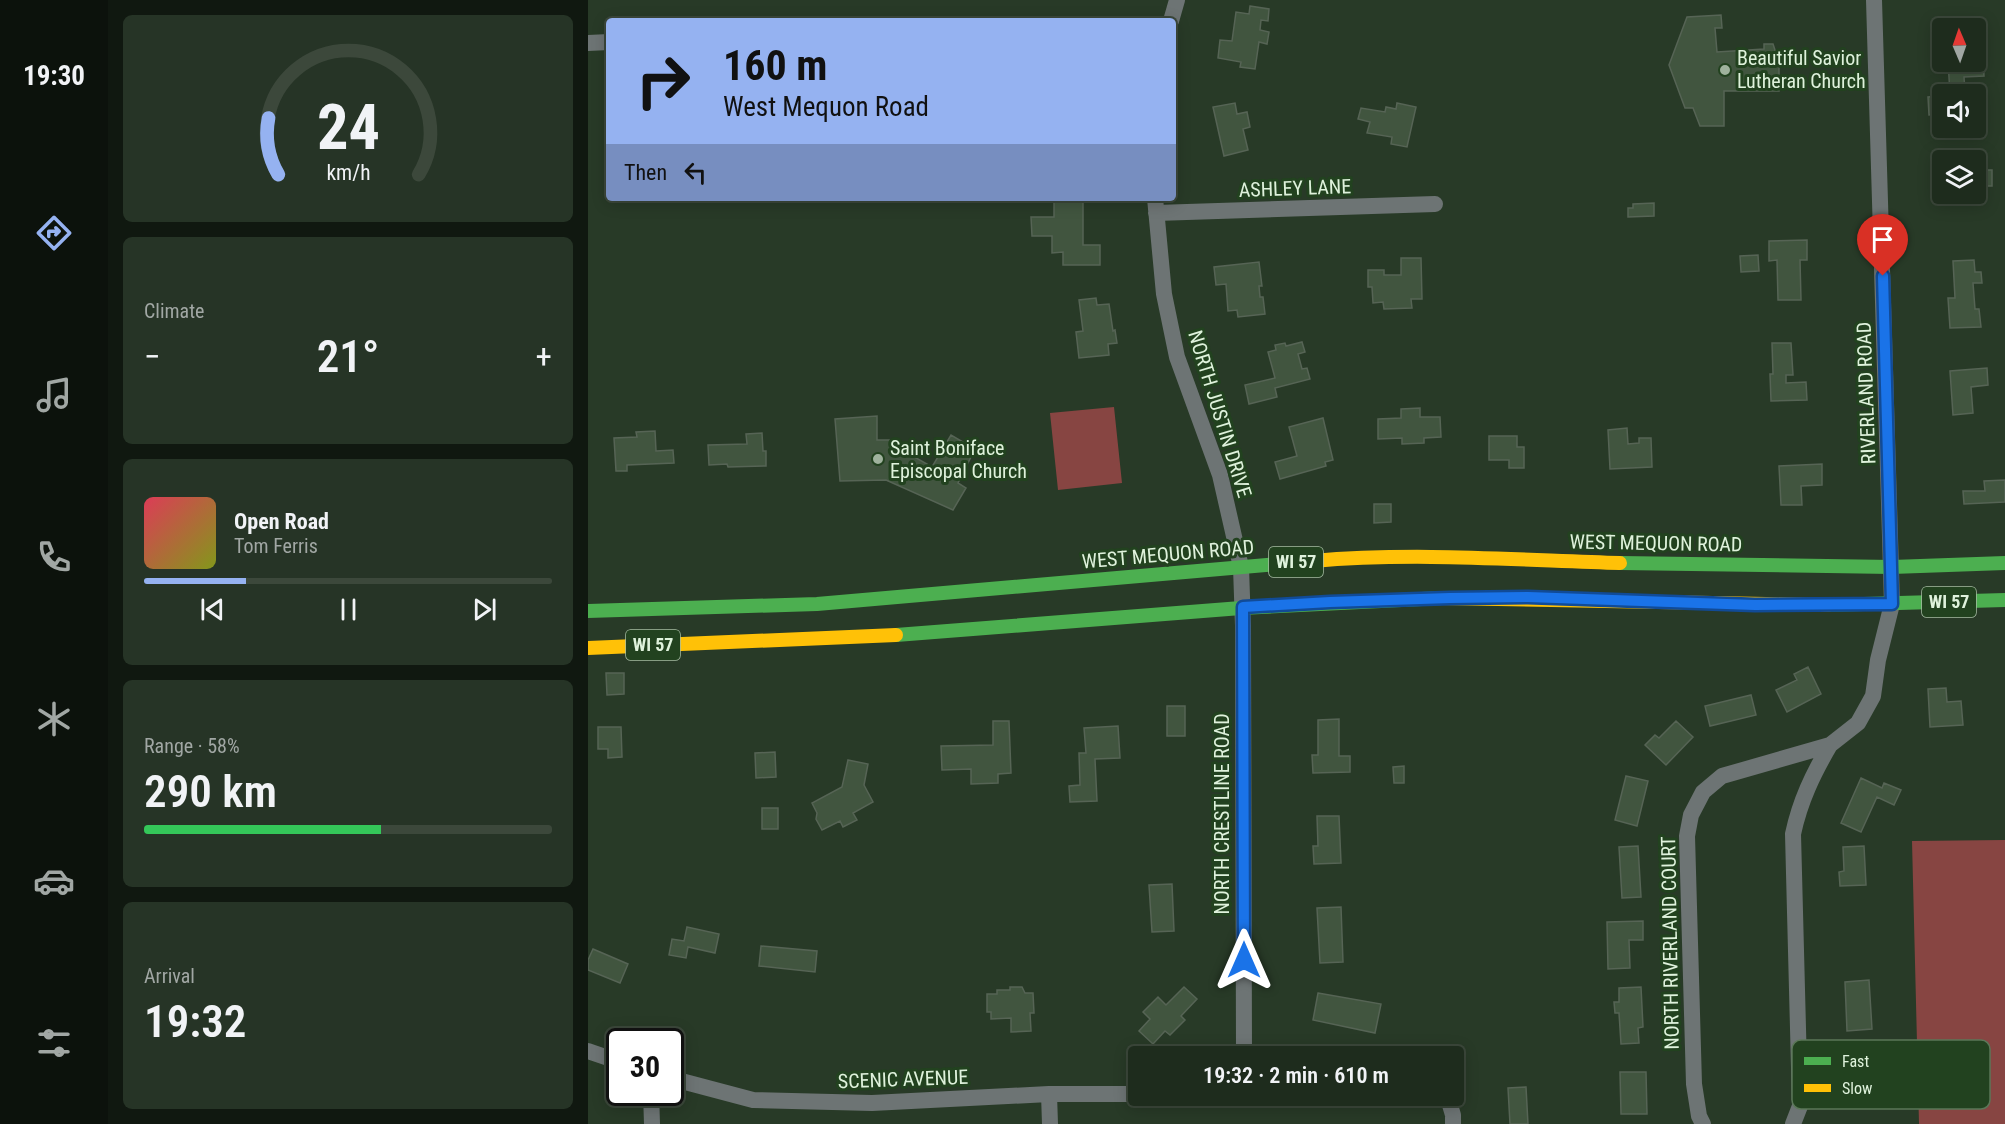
<!DOCTYPE html>
<html lang="en">
<head>
<meta charset="utf-8">
<style>
	:root { --surface:#1e2c1d; --page:#263426; --text:#f1f3f6; --muted:#a1a7a4; --line:#3c483b; --accent:#95b2f1 }
	body { margin:0; font-family:"Roboto Condensed",sans-serif; background:var(--page); color:var(--text); height:100vh; display:flex; flex-direction:column; font-size:22px; white-space:nowrap }
	* { box-sizing:border-box; margin:0 }
	p { font-size:20px; color:var(--muted) }
	.icon { flex:none; width:33px; height:33px; fill:none; stroke:currentColor; stroke-width:2; stroke-linecap:round; stroke-linejoin:round }
	.map { position:relative; flex:1; overflow:hidden }
	.details { display:flex; flex-direction:column; gap:15px; padding:15px; background:#101810; width:480px }
	.details>* { flex:none }
	.banner { position:absolute; left:18px; top:18px; width:570px; height:183px; border-radius:6px; box-shadow:0 3px 15px #0003,0 0 0 2px var(--line); background:#95b2f1; color:#111; overflow:hidden }
	.needle { width:39px; rotate:358deg }
	.buttons { position:absolute; left:1344px; top:18px; display:grid; gap:12px }
	.buttons a { display:grid; place-items:center; width:54px; height:54px; border-radius:6px; background:var(--surface); box-shadow:0 3px 15px #0003,0 0 0 2px var(--line); font-size:30px }
	.speed { position:absolute; left:18px; top:1028px; display:flex; gap:12px; font-size:30px; font-weight:700; text-align:center }
	.speed>* { display:grid; place-content:center; width:78px; height:78px; border-radius:50%; background:var(--surface); box-shadow:0 3px 15px #0003,0 0 0 2px var(--line); line-height:1 }
	.speed .limit { border:3px solid #111; border-radius:9px; background:#fff; color:#111 }
	.pin { position:absolute; display:grid; place-items:center; width:51px; height:51px; color:#fff; margin:-62px -26px; border-radius:50% 50% 50% 0; rotate:-45deg; box-shadow:0 0 6px #0007 }
	.pin .icon { rotate:45deg }
	.me { position:absolute; width:66px; margin:-33px; rotate:0deg; stroke-linejoin:round; filter:drop-shadow(0 0 4px #0008) }
	.turn { display:flex; align-items:center; gap:21px; height:126px; padding:0 18px; font-size:27px }
	.turn .icon { width:78px; height:78px; stroke-width:2.5 }
	.turn b { display:block; font-size:42px; line-height:51px }
	.then { display:flex; align-items:center; height:57px; padding:0 18px; background:#0003; gap:12px; font-size:22px }
	.big { font-size:45px; font-weight:600; line-height:1.1 }
	.details .tile { flex:1; display:flex; flex-direction:column; justify-content:center; gap:9px; min-width:0; padding:0 21px; border-radius:9px; background:var(--page) }
	.details .dial { align-items:center; gap:0 }
	.dial svg { height:156px; overflow:visible; fill:none; stroke:var(--line); stroke-width:7; stroke-linecap:round; text-anchor:middle }
	.dial text { fill:var(--text); stroke:none }
	.song { display:flex; align-items:center; gap:18px }
	.cover { width:72px; height:72px; border-radius:9px; background:linear-gradient(135deg,hsl(350 70% 55%),hsl(70 70% 35%)) }
	.played { height:6px; border-radius:3px; background:linear-gradient(90deg,var(--accent) 25%,var(--line) 25%) }
	.keys { display:flex; justify-content:space-around; direction:ltr }
	.heat { display:flex; justify-content:space-between; align-items:center; font-size:33px; direction:ltr }
	.charge { height:9px; border-radius:4px; background:linear-gradient(90deg,#34c759 58%,var(--line) 0) }
	.trip { position:absolute; left:540px; top:1046px; width:336px; height:60px; border-radius:6px; background:var(--surface); box-shadow:0 3px 15px #0003,0 0 0 2px var(--line); font-weight:600; line-height:60px; text-align:center }
	main { display:flex; flex:1; min-height:0 }
	.menu { display:flex; flex-direction:column; width:108px; justify-content:space-around; align-items:center; background:#0c120c; color:var(--muted) }
	.menu .icon { width:42px; height:42px }
	.menu .current { color:var(--accent) }
	.menu b { font-size:27px; color:var(--text) }
	.map>svg:first-child { display:block }
	.green { fill:#874542 }
	.building { fill:#41553f; stroke:#566455; stroke-width:1.5 }
	.lines { fill:none; stroke-linecap:round; stroke-linejoin:round }
	.street { stroke:#6d7474; stroke-width:16 }
	.fast { stroke:#4caf50; stroke-width:14 }
	.slow { stroke:#ffc107; stroke-width:14 }
	.route-casing { stroke:#114b97; stroke-width:15 }
	.route { stroke:#1a73e8; stroke-width:10 }
	.poi-dot { fill:#9fb29d; stroke:#22421f; stroke-width:2 }
	.labels { text-anchor:middle; stroke-width:6; stroke-linejoin:round; paint-order:stroke }
	.shield { fill:#22421f; stroke:#a6bda3; stroke-width:1.5 }
	.shield-label { font-size:18px; font-weight:bold; fill:#dff2dc }
	.poi-label { font-size:20px; fill:#dff2dc; stroke:#22421f; text-anchor:start }
	.street-label { font-size:20px; fill:#dff2dc; stroke:#22421f }
	.key { fill:#22421f; stroke:#5b7758; stroke-width:1.5 }
	.key-label { font-size:16px; fill:#dff2dc }
</style>
</head>
<body>
<main>
<nav class="menu">
<b>19:30</b>
<svg class="icon current" aria-label="directions" viewBox="0 0 24 24"><path d="M12 3l9 9-9 9-9-9zM9 14v-3h6M13 9l2 2-2 2"/></svg>
<svg class="icon" aria-label="music" viewBox="0 0 24 24"><path d="M9 18V5l10-2v13"/><circle cx="6" cy="18" r="3"/><circle cx="16" cy="16" r="3"/></svg>
<svg class="icon" aria-label="phone" viewBox="0 0 24 24"><path d="M5 4h4l2 5-3 2q2 4 5 5l2-3 5 2v4C11 20 4 13 5 4z"/></svg>
<svg class="icon" aria-label="climate" viewBox="0 0 24 24"><path d="M12 3v18M4 7l16 10M4 17L20 7"/></svg>
<svg class="icon" aria-label="car" viewBox="0 0 24 24"><path d="M5 17H2v-5l4-1 3-4h7l3 4 3 1v5h-3M9 17h6M6 11h13"/><circle cx="7" cy="17" r="2"/><circle cx="17" cy="17" r="2"/></svg>
<svg class="icon" aria-label="filters" viewBox="0 0 24 24"><path d="M4 7h16M4 17h16"/><circle cx="9" cy="7" r="2"/><circle cx="15" cy="17" r="2"/></svg>
</nav>
<section class="details">
<div class="tile dial"><svg viewBox="0 0 100 80">
<path d="M14 69A42 42 0 1 1 86 69"/>
<path d="M14 69A42 42 0 0 1 9 40" stroke="#95b2f1"/>
<text x="50" y="56" font-size="32" font-weight="700">24</text>
<text x="50" y="72" font-size="11">km/h</text>
</svg></div>
<div class="tile"><p>Climate</p>
<div class="heat"><a>−</a><b class="big">21°</b><a>+</a></div>
</div>
<div class="tile">
<div class="song"><i class="cover"></i><div><b>Open Road</b><p>Tom Ferris</p></div></div>
<div class="played"></div>
<div class="keys"><svg class="icon" aria-label="previous" viewBox="0 0 24 24"><path d="M18 5L8 12l10 7zM5 5v14"/></svg><svg class="icon" aria-label="pause" viewBox="0 0 24 24"><path d="M8 5v14M16 5v14"/></svg><svg class="icon" aria-label="next" viewBox="0 0 24 24"><path d="M6 5l10 7-10 7zM19 5v14"/></svg></div>
</div>
<div class="tile"><p>Range · 58%</p><b class="big">290 km</b><div class="charge"></div></div>
<div class="tile"><p>Arrival</p><b class="big">19:32</b></div>
</section>
<div class="map">
<svg width="1417" height="1124" viewBox="0 0 1417 1124">
	<rect width="100%" height="100%" fill="#283a27"/>
	<path class="green" d="M526,407L534,483L470,490L462,413Z
		M1417,840V1124H1331L1324,841Z"/>
	<path class="building" d="M662,6L681,9L680,21L673,20L672,30L681,32L679,44L671,42L667,69L652,67L653,62L630,58L632,40L644,41L648,12L661,14Z
		M1133,15L1134,28H1127L1129,52L1176,49V44H1185L1191,62V91H1136V126H1112L1105,108H1097L1081,65L1099,17Z
		M1395,61L1396,76L1376,77L1377,92L1362,93L1360,62Z
		M1354,96V114L1341,115L1340,97Z
		M647,103L649,114L659,112L662,127L655,129L660,150L636,156L625,107Z
		M809,103L828,107L819,147L803,144L804,137L779,133L782,122L770,119L773,108L797,112L798,107L808,109Z
		M1388,170H1404V186H1389V195H1363V194H1388Z
		M466,198H495V245H512V265H475V252L464,253V236H444L443,217H466Z
		M1066,203V216L1040,217V208H1045V204Z
		M1219,240V260H1212L1213,300H1190L1189,260L1181,261V241Z
		M1170,255L1171,271L1153,272L1152,256Z
		M813,258H833L834,299H823L824,308L796,309L795,302L785,303L784,287H780V270H796V275H813Z
		M1386,260L1387,272H1393L1394,283H1385L1387,309H1391L1393,327L1362,328L1360,298H1367L1365,261Z
		M671,262L674,286H671L672,297H675L677,314L650,317L649,310L640,311L638,284L628,285L626,267Z
		M508,298L509,305L521,304L525,331L527,330L529,343L520,344L521,355L491,358L488,332L495,331L491,300Z
		M714,342L717,352L710,354L714,369L719,368L722,379L687,388L689,397L661,404L657,385L687,378L680,352L688,350L687,345L697,343L698,346Z
		M1184,343H1203L1205,375H1198V383L1218,382L1219,400L1183,401L1182,374H1185Z
		M1399,368L1400,385L1383,387L1385,413L1365,415L1362,371Z
		M832,408V417H852L853,437L836,438V443L814,444V438L790,439V419L813,418V409Z
		M289,416V440H302L316,444L314,450L344,467L363,435L387,449L370,483L378,488L365,510L298,480L252,481L247,419Z
		M735,418L745,460L737,462L738,466L692,479L687,462L709,456L701,427Z
		M1039,428L1040,444L1051,443V438H1063L1064,467L1022,469L1020,430Z
		M67,431L68,451L85,450L86,463L39,465V471H28L26,438L49,437L48,432Z
		M174,433L175,451H178V466L140,467L139,464L121,465L120,445L159,444L158,434Z
		M901,436H929V447H936V468H921V460H901Z
		M1234,464V485L1213,486L1214,505H1193L1191,466Z
		M1417,480V502L1376,504L1375,491H1397L1396,481Z
		M786,504H803V522L786,523Z
		M1220,667L1233,694L1199,712L1188,690L1209,680L1206,674Z
		M18,673H36V694L19,695Z
		M1358,688L1359,702L1373,701L1375,725L1342,727L1340,689Z
		M1163,695L1168,715L1122,726L1117,706Z
		M579,706H597V736H579Z
		M751,719V756H762V772L725,773L724,755H730V720Z
		M405,721H421L423,773L410,774V783L383,784V769L354,770L353,746L405,745Z
		M1088,721L1105,737L1078,765L1057,745L1067,735L1071,738Z
		M530,726L532,758L507,759L509,801L482,802L481,786L492,785L491,753H498L496,728Z
		M10,727H33L34,757L20,758V749H10Z
		M187,752L188,777L168,778L167,753Z
		M260,760L280,764L276,785L285,802L265,813L269,820L255,827L252,821L234,830L228,819L229,813L224,803L254,787Z
		M816,766V783H806L805,767Z
		M1038,776L1060,781L1049,826L1027,820Z
		M1273,778L1294,788L1296,783L1313,790L1306,805L1289,797L1273,832L1253,823Z
		M174,808H190V829H174Z
		M729,816H751L753,863L726,864L725,846H730Z
		M1050,846L1053,897L1034,898L1031,847Z
		M1276,846L1278,885L1252,886L1251,872L1256,871L1255,847Z
		M584,884L586,931L564,932L561,885Z
		M753,907L755,962L732,963L729,908Z
		M1055,921V940H1041L1042,968L1020,969L1019,922Z
		M99,927L131,934L127,953L100,947L98,958L81,955L84,939L96,941Z
		M173,946L229,951L227,972L171,966Z
		M5,949L40,964L32,983L0,970V960Z
		M1281,980L1284,1029L1259,1031L1257,982Z
		M422,987H434L437,993H445L446,1013H442L443,1031L423,1032V1018L403,1019V1012H399V994H409V990H422Z
		M596,987L609,999L593,1016L597,1020L582,1035L577,1031L565,1044L551,1031L562,1019L555,1012L570,997L578,1005Z
		M1053,987L1055,1027L1050,1028L1051,1043L1033,1044L1031,1013H1027L1026,1002H1031V988Z
		M730,993L793,1004L787,1033L725,1020Z
		M1032,1072H1058L1059,1114H1033Z
		M938,1087L940,1124H922L920,1088Z"/>
	<g class="lines">
		<path class="street" d="M583,21L589,0
			M0,43L21,42
			M567,198L576,294L589,357L632,475L653,567L655,626L656,1056
			M568,213L847,204
			M1242,745L1270,723L1285,696L1290,660L1304,604L1286,0
			M0,1051L32,1062
			M82,1078L165,1100L284,1103L461,1094H550
			M63,1092L64,1124
			M461,1094L462,1124
			M859,1095L865,1115V1124
			M1115,1124L1111,1116L1106,1084L1099,836L1103,815L1115,792L1134,776L1242,745C1225,774 1212,801 1205,834L1212,1106L1205,1124"/>
		<path class="fast" d="M1032,563L1304,567L1417,563
			M1240,605L1417,600
			M0,611L229,604L725,561
			M308,635L653,608L854,598"/>
		<path class="slow" d="M725,561C826,552 930,560 1032,563
			M854,598L1240,605
			M0,648L308,635"/>
	</g>
	<g class="lines">
		<defs>
			<path id="route" d="M656,960L655,607L742,602L862,598L940,597L1167,605L1304,604L1295,276"/>
		</defs>
		<use href="#route" class="route-casing"/>
		<use href="#route" class="route"/>
	</g>
	<g class="poi-dot">
		<circle cx="1137" cy="70" r="6"/>
		<circle cx="290" cy="459" r="6"/>
	</g>
	<g class="labels">
		<g class="shield">
			<rect x="681" y="547" width="54" height="30" rx="4.5"/>
			<rect x="1334" y="587" width="54" height="30" rx="4.5"/>
			<rect x="38" y="630" width="54" height="30" rx="4.5"/>
		</g>
		<g class="shield-label">
			<text x="708" y="568">WI 57</text>
			<text x="1361" y="608">WI 57</text>
			<text x="65" y="651">WI 57</text>
		</g>
		<g class="poi-label">
			<text x="1149" y="65">Beautiful Savior<tspan x="1149" dy="23">Lutheran Church</tspan></text>
			<text x="302" y="455">Saint Boniface<tspan x="302" dy="23">Episcopal Church</tspan></text>
		</g>
		<g class="street-label">
			<text transform="translate(707 188) rotate(-2)" y="7">ASHLEY LANE</text>
			<text transform="translate(1278 393) rotate(-92)" y="7">RIVERLAND ROAD</text>
			<text transform="translate(632 414) rotate(73)" y="7">NORTH JUSTIN DRIVE</text>
			<text transform="translate(1068 543) rotate(1)" y="7">WEST MEQUON ROAD</text>
			<text transform="translate(580 554) rotate(-5)" y="7">WEST MEQUON ROAD</text>
			<text transform="translate(634 814) rotate(-90)" y="7">NORTH CRESTLINE ROAD</text>
			<text transform="translate(1082 943) rotate(-91)" y="7">NORTH RIVERLAND COURT</text>
			<text transform="translate(315 1079) rotate(-2)" y="7">SCENIC AVENUE</text>
		</g>
	</g>
	<rect x="1204" y="1040" width="198" height="69" rx="9" class="key"/>
	<rect x="1216" y="1057" width="27" height="8" fill="#4caf50"/>
	<rect x="1216" y="1084" width="27" height="8" fill="#ffc107"/>
	<g class="key-label">
		<text x="1254" y="1067">Fast</text>
		<text x="1254" y="1094">Slow</text>
	</g>
</svg>
<div class="buttons">
<a><svg class="needle" viewBox="-14 -14 28 28"><path d="M0-13l5 13h-10z" fill="#e53935"/><path d="M0 13l5-13h-10z" fill="#a1a7a4"/></svg></a>
<a><svg class="icon" aria-label="sound" viewBox="0 0 24 24"><path d="M4 9h4l5-4v14l-5-4H4zM17 9q2 3 0 6"/></svg></a>
<a><svg class="icon" aria-label="layers" viewBox="0 0 24 24"><path d="M12 4l9 5-9 5-9-5zM3 14l9 5 9-5"/></svg></a>
</div>
<div class="speed"><div class="limit">30</div></div>
<div class="pin" style="left:1295px;top:276px;background:#d93025"><svg class="icon" aria-label="arrive" viewBox="0 0 24 24"><path d="M6 21V4h12l-3 4 3 4H6"/></svg></div>
<svg class="me" style="left:656px;top:960px" viewBox="-20 -20 40 40"><path d="M0-17L14 15 0 8-14 15z" fill="#1a73e8" stroke="#fff" stroke-width="4"/></svg>
<div class="trip">19:32 · 2 min · 610 m</div>
<div class="banner">
<div class="turn"><svg class="icon" aria-label="right" viewBox="0 0 24 24"><path d="M7 20v-9h11M14 6l5 5-5 5"/></svg><div><b>160 m</b>West Mequon Road</div></div>
<div class="then">Then<svg class="icon" aria-label="left" viewBox="0 0 24 24"><path d="M17 20v-9H6M10 6l-5 5 5 5"/></svg></div>
</div>
</div>
</main>
</body>
</html>
